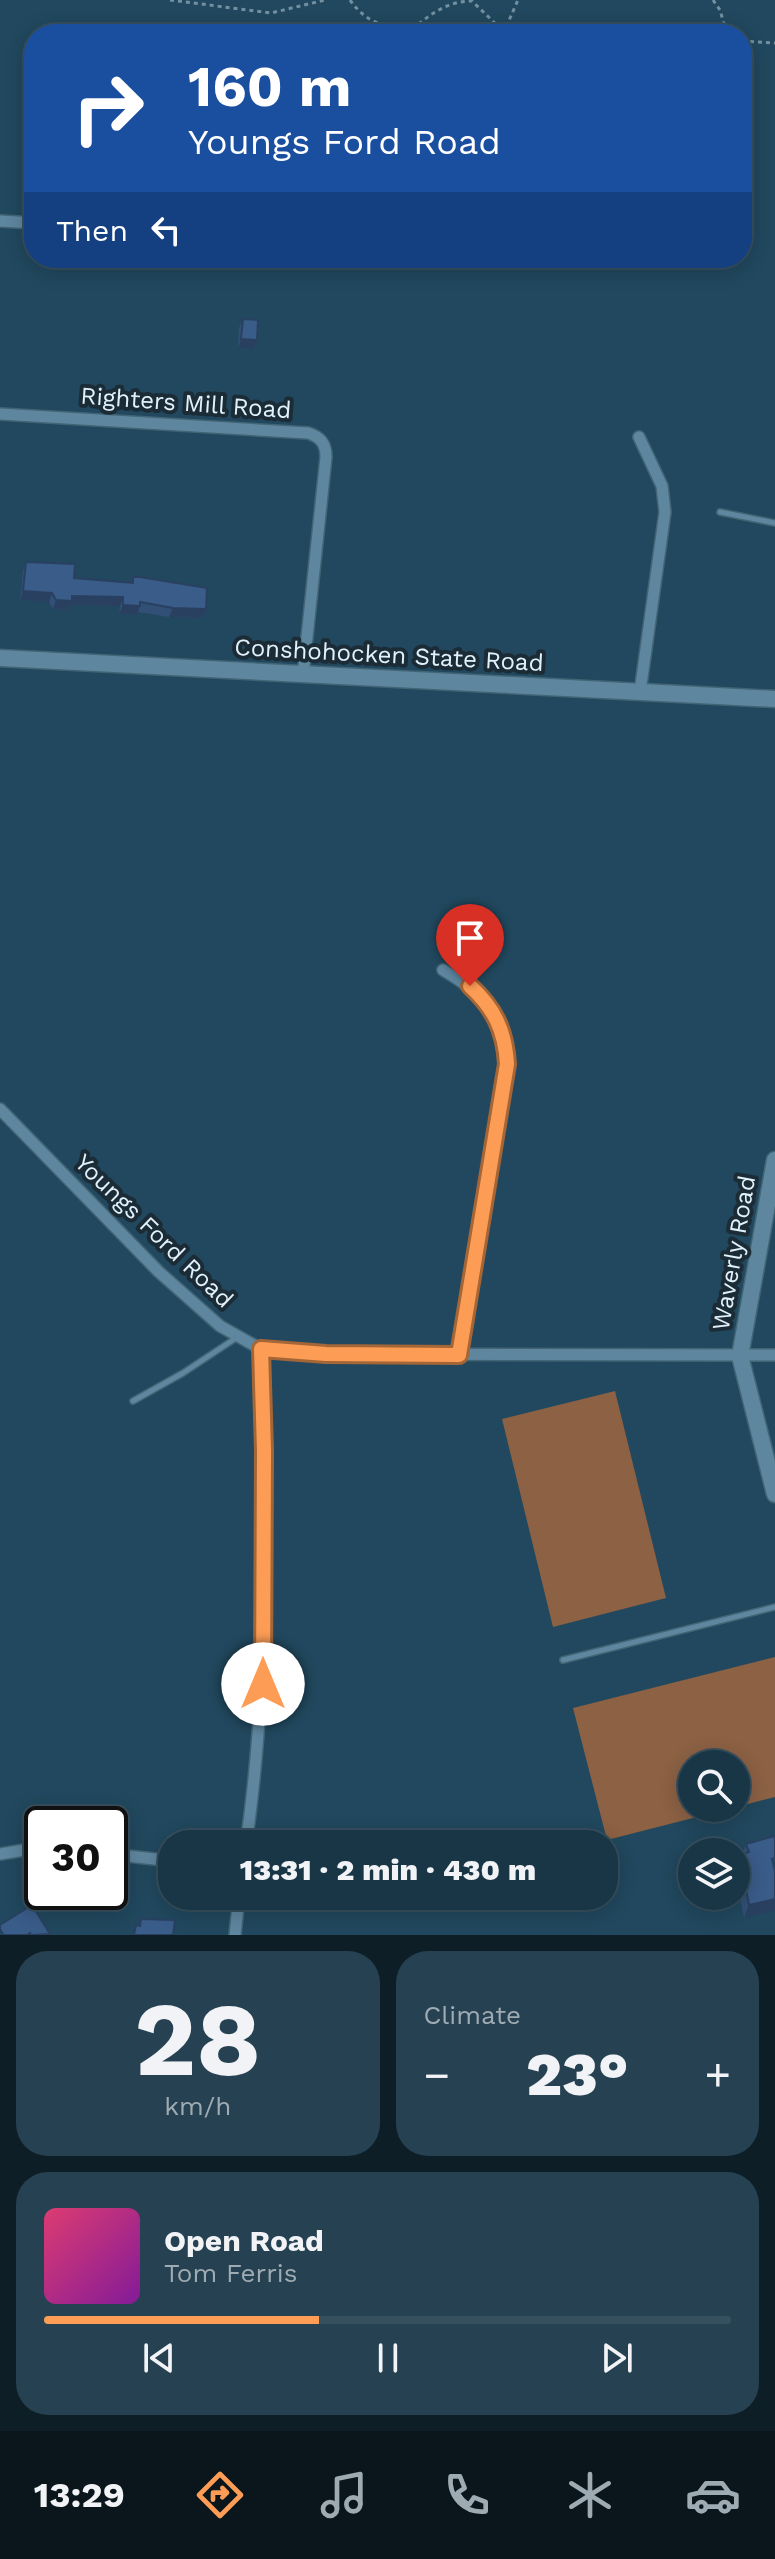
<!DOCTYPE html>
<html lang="en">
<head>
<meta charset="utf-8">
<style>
	:root { --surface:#193646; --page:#264151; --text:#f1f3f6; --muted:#9fabb3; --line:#37505f; --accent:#fd9d55 }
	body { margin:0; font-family:"Work Sans",sans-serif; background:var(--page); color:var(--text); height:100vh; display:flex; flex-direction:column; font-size:30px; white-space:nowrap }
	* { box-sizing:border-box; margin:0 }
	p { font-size:26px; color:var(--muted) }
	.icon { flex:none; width:44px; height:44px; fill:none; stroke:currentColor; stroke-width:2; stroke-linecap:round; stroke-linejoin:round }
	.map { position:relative; height:1935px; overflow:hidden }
	.panel { display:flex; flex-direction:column; gap:16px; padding:16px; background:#0e1e26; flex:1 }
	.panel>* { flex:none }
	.hud { position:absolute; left:24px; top:24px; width:728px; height:244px; border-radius:32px; box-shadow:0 4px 20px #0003,0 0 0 2px var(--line); background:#1a4fa0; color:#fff; overflow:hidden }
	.tools { position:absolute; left:678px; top:1750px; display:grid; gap:16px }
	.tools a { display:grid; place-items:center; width:72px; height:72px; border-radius:50%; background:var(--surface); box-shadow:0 4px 20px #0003,0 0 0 2px var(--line); font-size:40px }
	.speed { position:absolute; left:24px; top:1806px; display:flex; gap:16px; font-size:40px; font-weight:700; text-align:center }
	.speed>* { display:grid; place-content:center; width:104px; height:104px; border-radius:50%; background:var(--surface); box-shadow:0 4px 20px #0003,0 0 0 2px var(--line); line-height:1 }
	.speed .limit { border:4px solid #111; border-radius:12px; background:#fff; color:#111 }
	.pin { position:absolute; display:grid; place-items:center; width:68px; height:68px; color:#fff; margin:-82px -34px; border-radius:50% 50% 50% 0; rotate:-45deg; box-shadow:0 0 8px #0007 }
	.pin .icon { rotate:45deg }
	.me { position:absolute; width:88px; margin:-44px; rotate:0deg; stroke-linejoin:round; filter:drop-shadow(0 0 6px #0008) }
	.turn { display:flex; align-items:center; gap:28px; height:168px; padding:0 32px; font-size:36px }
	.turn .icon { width:104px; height:104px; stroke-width:2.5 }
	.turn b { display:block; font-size:56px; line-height:68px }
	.then { display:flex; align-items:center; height:76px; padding:0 32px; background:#0003; gap:16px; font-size:30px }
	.big { font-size:60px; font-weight:800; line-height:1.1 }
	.panel .card { flex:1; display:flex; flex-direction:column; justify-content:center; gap:12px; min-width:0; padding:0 28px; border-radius:32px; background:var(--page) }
	.panel .dial { align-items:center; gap:0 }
	.dial b { font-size:104px; line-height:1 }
	.song { display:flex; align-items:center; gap:24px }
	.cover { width:96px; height:96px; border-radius:12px; background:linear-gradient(135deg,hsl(340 70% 55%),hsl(290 70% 35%)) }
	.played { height:8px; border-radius:4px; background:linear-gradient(90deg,var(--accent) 40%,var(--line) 40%) }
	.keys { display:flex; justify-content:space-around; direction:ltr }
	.heat { display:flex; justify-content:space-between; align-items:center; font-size:44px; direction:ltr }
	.panel .tiles { flex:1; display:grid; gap:16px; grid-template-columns:1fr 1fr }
	.card:last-child { grid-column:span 2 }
	.trip { position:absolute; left:158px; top:1830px; width:460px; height:80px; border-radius:32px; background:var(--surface); box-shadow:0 4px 20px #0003,0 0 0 2px var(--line); font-weight:800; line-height:80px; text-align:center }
	.tab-bar { display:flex; height:128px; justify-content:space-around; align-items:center; background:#0a161c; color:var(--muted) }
	.tab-bar .icon { width:56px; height:56px }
	.tab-bar .current { color:var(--accent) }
	.tab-bar b { font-size:36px; color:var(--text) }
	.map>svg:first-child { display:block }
	.green { fill:#8c6144 }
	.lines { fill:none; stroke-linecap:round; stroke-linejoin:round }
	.lane-casing { stroke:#426576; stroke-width:8 }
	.street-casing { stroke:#426576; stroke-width:14 }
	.secondary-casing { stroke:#426576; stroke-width:19 }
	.path { stroke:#7390a1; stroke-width:3; stroke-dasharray:4 4; stroke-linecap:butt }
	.lane { stroke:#5e869e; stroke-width:5 }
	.street { stroke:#5e869e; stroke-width:11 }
	.secondary { stroke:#5e869e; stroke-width:16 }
	.wall { fill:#324f76 }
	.shaded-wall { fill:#294060 }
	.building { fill:#3a5c89; stroke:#294060; stroke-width:2 }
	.route-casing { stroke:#a46637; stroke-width:20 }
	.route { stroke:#fd9d55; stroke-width:14 }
	.labels { text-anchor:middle; stroke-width:8; stroke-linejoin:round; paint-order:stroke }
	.street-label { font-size:24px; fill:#e1f2fc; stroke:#1c2c36 }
</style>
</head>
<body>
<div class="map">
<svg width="775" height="1935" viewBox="0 0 775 1935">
	<rect width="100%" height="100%" fill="#21485e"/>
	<path class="green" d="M615,1391L666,1598L553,1627L502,1419Z
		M775,1657V1797L736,1807V1764H692V1808H732L607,1840L573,1708Z"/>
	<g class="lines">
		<defs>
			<path id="lane" d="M720,512L775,523
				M133,1401L183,1373L236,1338
				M563,1660L775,1607"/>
			<path id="street" d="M0,221L34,223
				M0,414L308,433C321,437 326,444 326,457L303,675
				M639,437L662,486L665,512L640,692
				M443,970C493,999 508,1023 506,1081L459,1355
				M0,1109L159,1272L220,1326L261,1349L326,1354L775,1355
				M246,1844C270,1680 265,1514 261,1349
				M0,1854L42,1847
				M110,1854L172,1861
				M235,1935L239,1896"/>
			<path id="secondary" d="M0,658L775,699
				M775,1160L740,1356L775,1494"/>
		</defs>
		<use href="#lane" class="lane-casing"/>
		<use href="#street" class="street-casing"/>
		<use href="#secondary" class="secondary-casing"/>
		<path class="path" d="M170,0L271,13L325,0
			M350,0C368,25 384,26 413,29C430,14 448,1 472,1L504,32
			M713,0L720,10L727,34
			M503,34L518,0
			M742,41L775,43"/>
		<use href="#lane" class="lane"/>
		<use href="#street" class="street"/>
		<use href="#secondary" class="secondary"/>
	</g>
	<path class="wall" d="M243,319L257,340L254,349L238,348L239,328Z
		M26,562L74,578L131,583L133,577L206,609L203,618L169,617L138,612L137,615L119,614L120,606L70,605L68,610L53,609L49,602L20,600L23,571Z
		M775,1836L744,1918L740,1897L735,1898L734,1896H736V1857L742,1855L746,1844Z"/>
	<path class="shaded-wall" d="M241,339L257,340L254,349L238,348Z
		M23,591L52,593L49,602L20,600Z
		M72,596L123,597L120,606L70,605L68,610L53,609L56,600Z
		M123,605L140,606L137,615L119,614Z
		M173,608L206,609L203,618L169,617Z
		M745,1884L740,1897L735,1898L740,1885Z
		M775,1899V1911L744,1918L749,1905Z"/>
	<path class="building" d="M243,319L258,320L257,340L241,339Z
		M26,562L75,564L74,578L133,583V577H140L207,588L206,609L173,608L140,602V606L123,605V597L72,596V601L56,600L52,593L23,591Z
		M775,1836V1858L772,1859L775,1871V1899L749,1905L745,1884L740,1885L736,1878V1857L749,1852L746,1844Z
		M32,1905L50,1934L31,1935L30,1933L27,1935H2L3,1934L0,1929V1925Z
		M141,1919L175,1920L173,1935H134L136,1925L140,1926Z"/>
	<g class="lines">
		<defs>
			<path id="route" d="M263,1684L264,1451L261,1349L326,1354L459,1355L507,1064C505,1030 494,1008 470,986"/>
		</defs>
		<use href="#route" class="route-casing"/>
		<use href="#route" class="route"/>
	</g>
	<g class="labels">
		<g class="street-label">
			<text transform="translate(186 403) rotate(4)" y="8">Righters Mill Road</text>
			<text transform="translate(389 655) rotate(3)" y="8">Conshohocken State Road</text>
			<text transform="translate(154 1231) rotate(44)" y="8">Youngs Ford Road</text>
			<text transform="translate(734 1253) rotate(-80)" y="8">Waverly Road</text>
		</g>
	</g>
</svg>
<div class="tools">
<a><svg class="icon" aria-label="search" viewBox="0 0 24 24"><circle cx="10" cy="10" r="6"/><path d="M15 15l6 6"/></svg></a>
<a><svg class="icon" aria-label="layers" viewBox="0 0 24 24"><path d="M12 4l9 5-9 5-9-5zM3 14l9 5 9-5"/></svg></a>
</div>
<div class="speed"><div class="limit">30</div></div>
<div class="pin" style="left:470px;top:986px;background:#d93025"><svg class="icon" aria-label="arrive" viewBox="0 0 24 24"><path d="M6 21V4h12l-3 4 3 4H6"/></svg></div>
<svg class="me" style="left:263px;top:1684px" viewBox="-20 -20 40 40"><circle r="19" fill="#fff"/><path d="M0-13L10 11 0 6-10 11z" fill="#fd9d55"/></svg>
<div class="trip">13:31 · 2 min · 430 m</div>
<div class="hud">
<div class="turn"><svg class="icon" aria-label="right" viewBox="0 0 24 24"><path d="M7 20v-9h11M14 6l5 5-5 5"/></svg><div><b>160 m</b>Youngs Ford Road</div></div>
<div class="then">Then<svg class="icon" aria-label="left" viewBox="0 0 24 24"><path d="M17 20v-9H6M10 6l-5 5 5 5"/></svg></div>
</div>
</div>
<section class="panel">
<div class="tiles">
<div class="card dial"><b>28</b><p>km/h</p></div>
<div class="card"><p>Climate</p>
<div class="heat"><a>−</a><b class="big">23°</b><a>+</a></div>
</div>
<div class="card">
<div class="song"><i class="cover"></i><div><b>Open Road</b><p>Tom Ferris</p></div></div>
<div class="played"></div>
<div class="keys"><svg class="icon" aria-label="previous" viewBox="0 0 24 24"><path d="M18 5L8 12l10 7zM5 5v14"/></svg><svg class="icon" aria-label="pause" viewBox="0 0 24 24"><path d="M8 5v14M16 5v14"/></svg><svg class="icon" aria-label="next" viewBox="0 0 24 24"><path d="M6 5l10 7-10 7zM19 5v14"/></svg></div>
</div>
</div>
</section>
<nav class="tab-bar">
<b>13:29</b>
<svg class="icon current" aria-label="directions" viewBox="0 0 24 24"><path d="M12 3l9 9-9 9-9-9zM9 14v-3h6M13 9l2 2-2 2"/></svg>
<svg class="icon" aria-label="music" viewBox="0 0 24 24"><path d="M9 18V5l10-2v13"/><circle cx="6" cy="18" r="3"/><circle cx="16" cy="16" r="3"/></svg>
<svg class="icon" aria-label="phone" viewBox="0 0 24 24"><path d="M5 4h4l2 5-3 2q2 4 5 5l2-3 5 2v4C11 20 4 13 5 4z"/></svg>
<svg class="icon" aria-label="climate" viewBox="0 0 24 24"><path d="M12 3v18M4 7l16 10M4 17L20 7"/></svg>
<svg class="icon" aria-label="car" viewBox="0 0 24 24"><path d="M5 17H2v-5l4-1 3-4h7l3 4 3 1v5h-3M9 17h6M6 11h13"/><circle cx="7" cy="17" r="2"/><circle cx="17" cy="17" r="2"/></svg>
</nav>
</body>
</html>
